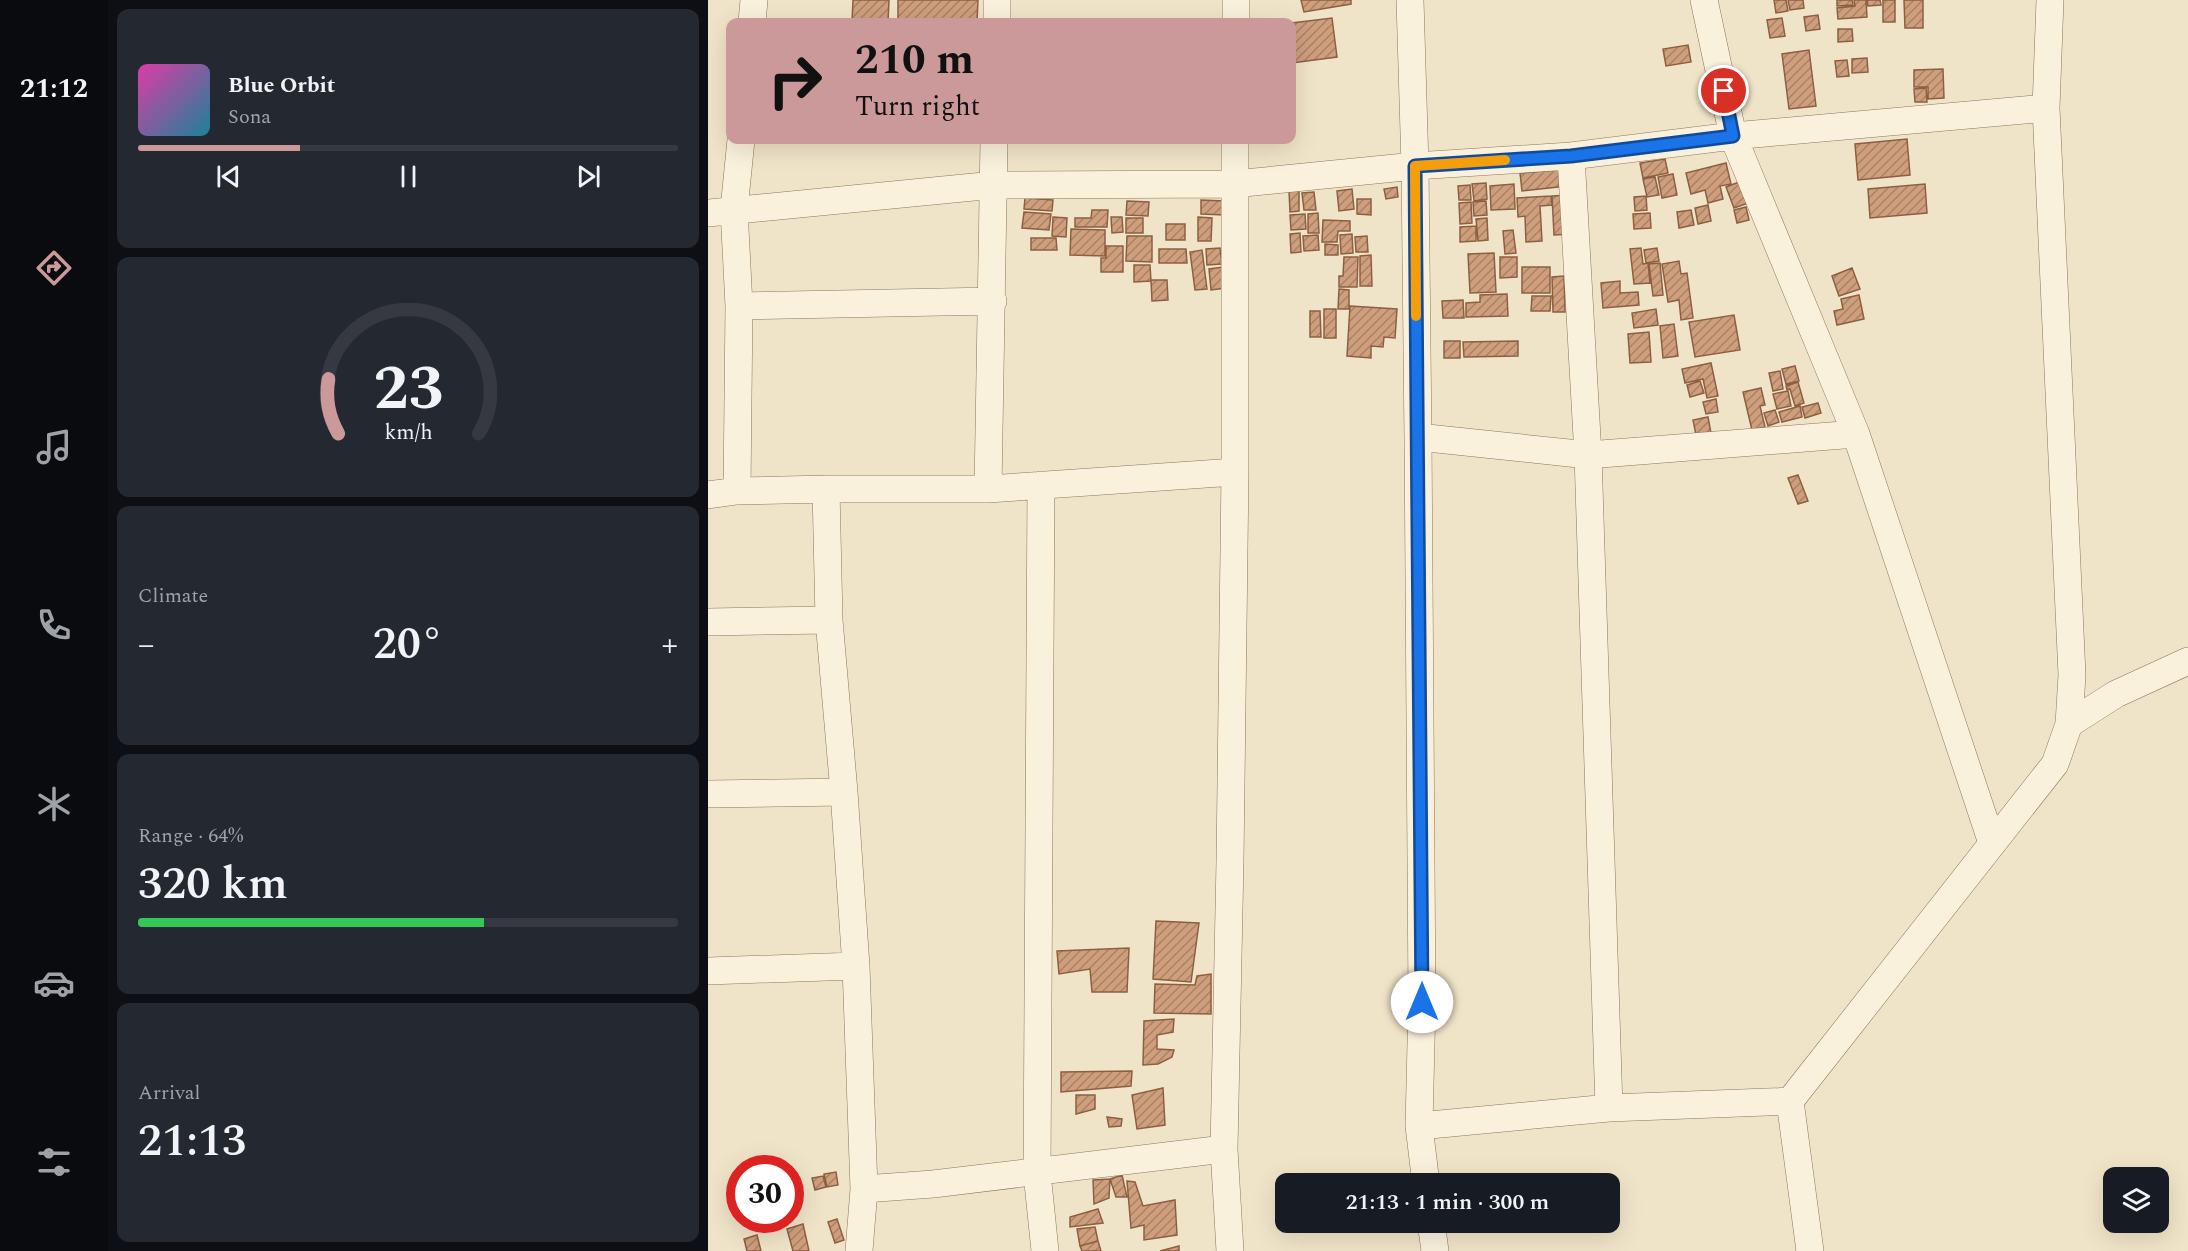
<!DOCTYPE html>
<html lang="en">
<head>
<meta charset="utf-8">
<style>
	:root { --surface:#171b24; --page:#242831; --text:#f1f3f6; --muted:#9ea1a6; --line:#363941; --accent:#cc999b }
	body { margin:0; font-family:Spectral,serif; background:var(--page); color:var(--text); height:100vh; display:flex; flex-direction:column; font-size:22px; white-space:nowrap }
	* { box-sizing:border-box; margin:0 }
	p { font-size:20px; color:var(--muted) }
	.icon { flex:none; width:33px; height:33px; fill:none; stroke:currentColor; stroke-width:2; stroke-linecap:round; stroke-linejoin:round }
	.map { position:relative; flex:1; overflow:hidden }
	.drawer { display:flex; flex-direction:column; gap:9px; padding:9px; background:#0d0f14; width:600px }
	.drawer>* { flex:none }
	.banner { position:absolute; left:18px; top:18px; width:570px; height:126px; border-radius:12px; box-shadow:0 6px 24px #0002; background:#cc999b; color:#111; overflow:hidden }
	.buttons { position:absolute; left:1395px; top:1167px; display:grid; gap:12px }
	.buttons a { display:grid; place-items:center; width:66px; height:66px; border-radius:12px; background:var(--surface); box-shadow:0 6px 24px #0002; font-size:30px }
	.speed { position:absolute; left:18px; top:1155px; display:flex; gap:12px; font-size:30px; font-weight:700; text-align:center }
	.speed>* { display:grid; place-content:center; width:78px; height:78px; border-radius:50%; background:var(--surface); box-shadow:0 6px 24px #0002; line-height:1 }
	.speed .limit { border:9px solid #d22; background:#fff; color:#111 }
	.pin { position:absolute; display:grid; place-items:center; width:51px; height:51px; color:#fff; margin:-26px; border:3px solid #fff; border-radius:50%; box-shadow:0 2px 6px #0007 }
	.me { position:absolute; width:66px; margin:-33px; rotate:0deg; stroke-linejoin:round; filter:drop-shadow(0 0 4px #0008) }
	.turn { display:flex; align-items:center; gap:21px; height:126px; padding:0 30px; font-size:27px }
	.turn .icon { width:78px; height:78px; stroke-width:2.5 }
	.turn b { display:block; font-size:42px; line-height:51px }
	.big { font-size:45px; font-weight:600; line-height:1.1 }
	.drawer .widget { flex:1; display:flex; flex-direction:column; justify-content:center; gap:9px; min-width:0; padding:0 21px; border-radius:12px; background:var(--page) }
	.drawer .dial { align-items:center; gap:0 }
	.dial svg { height:156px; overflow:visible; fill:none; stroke:var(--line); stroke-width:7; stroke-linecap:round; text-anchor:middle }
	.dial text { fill:var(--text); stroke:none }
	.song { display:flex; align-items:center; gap:18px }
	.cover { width:72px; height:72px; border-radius:9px; background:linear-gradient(135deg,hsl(320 70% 55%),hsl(190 70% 35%)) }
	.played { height:6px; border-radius:3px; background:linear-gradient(90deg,var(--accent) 30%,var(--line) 30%) }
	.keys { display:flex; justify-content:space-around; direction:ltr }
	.heat { display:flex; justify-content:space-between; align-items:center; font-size:33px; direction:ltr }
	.charge { height:9px; border-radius:4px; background:linear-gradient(90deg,#34c759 64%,var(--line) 0) }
	.trip { position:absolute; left:567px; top:1173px; width:345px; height:60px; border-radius:12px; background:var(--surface); box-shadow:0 6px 24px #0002; font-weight:600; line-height:60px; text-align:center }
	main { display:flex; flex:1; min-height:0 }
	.tab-bar { display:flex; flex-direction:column; width:108px; justify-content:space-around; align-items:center; background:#090b0e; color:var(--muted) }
	.tab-bar .icon { width:42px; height:42px }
	.tab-bar .on { color:var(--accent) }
	.tab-bar b { font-size:27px; color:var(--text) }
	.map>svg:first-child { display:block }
	.building { fill:url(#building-hatch); stroke:#8d5f41; stroke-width:1.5 }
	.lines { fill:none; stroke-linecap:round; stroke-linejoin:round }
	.minor-casing { stroke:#8d765c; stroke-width:28 }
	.minor { stroke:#faf1dc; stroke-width:27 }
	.route-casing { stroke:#114b97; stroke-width:15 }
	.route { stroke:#1a73e8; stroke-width:10 }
	.slow { stroke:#f59e0b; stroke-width:10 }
</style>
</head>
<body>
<main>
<nav class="tab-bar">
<b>21:12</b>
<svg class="icon on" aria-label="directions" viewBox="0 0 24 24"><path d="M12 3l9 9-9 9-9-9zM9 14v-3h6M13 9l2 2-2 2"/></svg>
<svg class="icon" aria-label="music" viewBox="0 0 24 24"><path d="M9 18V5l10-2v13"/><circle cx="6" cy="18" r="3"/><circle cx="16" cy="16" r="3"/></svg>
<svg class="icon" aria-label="phone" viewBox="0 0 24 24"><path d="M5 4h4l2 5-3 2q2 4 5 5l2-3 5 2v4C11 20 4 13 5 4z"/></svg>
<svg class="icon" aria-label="climate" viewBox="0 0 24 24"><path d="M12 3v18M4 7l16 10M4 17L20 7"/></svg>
<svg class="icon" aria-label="car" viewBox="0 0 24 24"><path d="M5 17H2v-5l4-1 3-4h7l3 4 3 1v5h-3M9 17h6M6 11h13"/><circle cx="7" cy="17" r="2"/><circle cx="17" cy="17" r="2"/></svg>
<svg class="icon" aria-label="filters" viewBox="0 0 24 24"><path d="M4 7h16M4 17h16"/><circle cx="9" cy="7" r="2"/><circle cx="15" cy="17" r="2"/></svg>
</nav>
<section class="drawer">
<div class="widget">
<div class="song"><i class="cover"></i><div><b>Blue Orbit</b><p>Sona</p></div></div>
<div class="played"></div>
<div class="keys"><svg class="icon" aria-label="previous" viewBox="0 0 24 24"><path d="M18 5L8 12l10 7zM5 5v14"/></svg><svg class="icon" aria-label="pause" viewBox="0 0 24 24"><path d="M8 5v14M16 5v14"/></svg><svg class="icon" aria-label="next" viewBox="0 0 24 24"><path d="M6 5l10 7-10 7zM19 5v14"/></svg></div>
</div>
<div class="widget dial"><svg viewBox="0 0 100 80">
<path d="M14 69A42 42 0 1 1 86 69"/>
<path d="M14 69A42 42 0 0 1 9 41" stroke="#cc999b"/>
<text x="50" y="56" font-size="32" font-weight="700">23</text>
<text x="50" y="72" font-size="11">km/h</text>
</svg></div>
<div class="widget"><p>Climate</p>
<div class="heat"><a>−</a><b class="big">20°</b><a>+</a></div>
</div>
<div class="widget"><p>Range · 64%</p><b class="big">320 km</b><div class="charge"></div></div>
<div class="widget"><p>Arrival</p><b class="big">21:13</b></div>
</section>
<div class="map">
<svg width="1480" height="1251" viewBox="0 0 1480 1251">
	<defs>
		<pattern id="building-hatch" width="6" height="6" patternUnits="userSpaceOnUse" patternTransform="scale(1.5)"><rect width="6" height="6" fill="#cf9f7d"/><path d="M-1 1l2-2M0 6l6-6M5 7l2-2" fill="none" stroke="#a98266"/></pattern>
	</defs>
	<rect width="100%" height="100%" fill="#f0e4c8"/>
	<path class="building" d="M145,0H181L180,22H144Z
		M190,0H270L269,22H190Z
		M593,0H643V4L596,12Z
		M1066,0H1078L1080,11L1068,13Z
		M1080,0H1095L1096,8L1082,10Z
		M1129,0H1144L1145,5L1129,6Z
		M1146,0H1158L1159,17L1130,19L1129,8L1147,6Z
		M1159,0H1172L1173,5L1160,6Z
		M1175,0H1187V22H1175Z
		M1196,0H1215V28H1197Z
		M1110,15L1112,29L1098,31L1096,17Z
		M624,18L629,57L584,63V23Z
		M1074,18L1077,36L1062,38L1059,20Z
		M1130,29H1144L1145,41L1130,42Z
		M980,45L983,62L958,66L955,49Z
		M1101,50L1108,106L1081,109L1074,54Z
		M1159,58L1160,72L1144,73V59Z
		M1139,60L1141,76L1129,77L1127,61Z
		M1235,69L1236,98L1220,99V87H1206V70Z
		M1218,88L1219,102H1207L1206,89Z
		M1199,139L1202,175L1150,180L1147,144Z
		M957,159L960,173L935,178L932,163Z
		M1018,163L1023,184L1012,186L1015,199L1000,203L997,190L983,194L978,173Z
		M858,169L859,186L814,191L812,173Z
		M965,174L969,195L954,198L950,177Z
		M947,177L951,195L939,197L935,179Z
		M1031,182L1040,203L1026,208L1018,187Z
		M778,183L779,199L766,201L764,184Z
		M806,184L807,209L783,210L782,186Z
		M1217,184L1219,213L1162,218L1160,189Z
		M762,185L763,200H751L750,186Z
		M689,187L690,197L678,199L676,189Z
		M644,189L646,209L631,211L629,191Z
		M581,191H591V211L582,212Z
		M606,192L608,210H596L594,193Z
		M862,195L864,234L846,235L844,196Z
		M843,196L844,205L832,206L834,241L818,242L817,216L810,217L809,198Z
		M938,196L939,210L927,211L926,197Z
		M317,198L345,200L344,211L316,209Z
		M649,199H663V215L649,214Z
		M493,200L517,201V215L493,214Z
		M419,201L441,202L440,216L418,215Z
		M778,201L779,215L766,216L765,202Z
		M763,202L764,223L752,224L751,203Z
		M1000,205L1003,221L990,224L987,208Z
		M1038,207L1041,220L1029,223L1026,210Z
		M384,210H400L399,227H367V218H383Z
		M983,210L986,225L971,228L969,212Z
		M316,212L343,214L341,230L314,228Z
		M610,213L611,233H600V214Z
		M942,213L943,228L926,229L925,214Z
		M597,214L598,229L583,230L582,215Z
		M345,217L359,218L358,237L344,236Z
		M403,217H414L415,232L404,233Z
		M490,217L504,218L503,241H490Z
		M418,218H435V233H418Z
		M779,218L780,240L770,241L768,219Z
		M615,220L642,221V231H630L629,242H614Z
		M458,224H477V240H458Z
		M768,226V241L752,242V227Z
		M363,229L397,230V256L362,255Z
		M805,230L808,253L797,254L795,231Z
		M592,233L593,252L583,253L582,234Z
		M644,234L645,253L633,254L632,235Z
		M610,235L611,250L596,251L595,236Z
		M419,236H444V262L418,261Z
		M659,236L660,252H648L647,237Z
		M323,238H348L349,250H323Z
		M617,244L630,245V255H617Z
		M398,246H415V272H393V258H398Z
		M512,248L514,264L499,265L498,249Z
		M933,248L935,264L940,263L942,283L926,284L922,249Z
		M949,248L951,261L938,263L936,250Z
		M451,249H478L479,263H451Z
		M494,250L499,289L487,290L482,252Z
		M786,253L788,292L762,293L760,254Z
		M663,255L664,286H652V256Z
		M636,257H650L649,287H631V276H635Z
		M792,257H809V277L792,278Z
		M971,261L973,274L979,273L985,318L973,320L971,300L960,302L954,264Z
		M952,263L955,295L945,296L941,264Z
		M426,265H442L443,281L426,282Z
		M515,267L518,288L503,290L501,269Z
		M814,267H842V293H814Z
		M1144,268L1152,289L1131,296L1124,276Z
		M856,276L857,312H845L844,277Z
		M443,280H459L460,300L444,301Z
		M912,281V293L930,292L931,305L895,308L893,283Z
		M631,289L641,290V309H630Z
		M799,294L800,316L758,317V303L772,302V295Z
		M1151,295L1156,319L1129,325L1126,311L1135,309L1133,299Z
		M824,296H843L842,311H823Z
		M755,300L756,318H735L734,301Z
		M642,306L689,309L687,338L676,337L675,347L663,346V358L639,356Z
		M616,309H628V338H616Z
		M948,309L950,325L926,328L924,313Z
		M602,311H612L613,337H602Z
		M1026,315L1032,350L987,357L981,322Z
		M966,324L970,356L955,358L952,326Z
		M941,332L943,362L922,363L920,334Z
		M736,341H752V358H736Z
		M810,341V356L756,357L755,342Z
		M1003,363L1010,396L999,398L995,379L977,383L974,369Z
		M1087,366L1091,381L1078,384L1074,369Z
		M1072,371L1075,389L1065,391L1061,373Z
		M992,381L996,393L982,397L979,385Z
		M1090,382L1096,403L1087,406L1082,389L1079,390L1078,386Z
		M1053,388L1057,405L1052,406L1057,427L1044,430L1035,392Z
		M1080,391L1083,406L1069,409L1065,394Z
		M1008,399L1010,412L998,414L995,402Z
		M1110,403L1113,413L1097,418L1094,407Z
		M1092,406L1094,417L1074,422L1071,412Z
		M1067,410L1071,422L1060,426L1056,413Z
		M1000,417L1003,433L988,435L985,420Z
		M1090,475L1100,501L1090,504L1080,478Z
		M448,921L491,923L483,982L445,979Z
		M421,948L419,992H384L382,969L351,974L349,951Z
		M503,974V1014L446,1013L447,984L487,985L489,976Z
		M466,1019L465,1032L449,1035V1049L466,1050L464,1057L450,1064L435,1065L436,1021Z
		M424,1071L423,1086L353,1092V1072Z
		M455,1088L457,1125L429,1129L424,1095Z
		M368,1095H387V1109L368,1114Z
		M399,1117L414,1119L413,1126L401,1127Z
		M128,1172L130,1185L119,1187L116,1174Z
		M414,1175L419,1197H408L402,1179Z
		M115,1176L118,1187L107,1190L104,1178Z
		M402,1179L401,1198L386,1204L385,1180Z
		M419,1181L427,1182L435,1206L467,1200L469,1235L436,1240V1225L423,1228Z
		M390,1209L395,1223L362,1227V1217Z
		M129,1219L136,1240L127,1243L120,1222Z
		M95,1224L101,1251H85L79,1229Z
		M387,1227L390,1241L372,1246L369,1229Z
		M49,1235L53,1251H39L36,1239Z
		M390,1241L393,1251H374L372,1246Z
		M471,1246V1251H452Z"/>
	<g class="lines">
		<defs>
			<path id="minor" d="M702,0L707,166L710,437L714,1002L711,1126L718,1184
				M996,0L1025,136L1148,434L1284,843
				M44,22L46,0
				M289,22V0
				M528,22V0
				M863,156L880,455L901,1108
				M0,213L286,185L526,184L707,166L863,156L1025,136L1338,108
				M31,306L285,301
				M710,437L880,455L1148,434
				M333,485L329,1173L337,1251
				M118,489L121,620L136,792L148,966L156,1189L151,1251
				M280,489L286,140
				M29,491L31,306L26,209L33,140
				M0,495L29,491L118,489H280L527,472
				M0,622L121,620
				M1361,724L1408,694L1480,661
				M0,794L136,792
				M0,971L148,966
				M711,1126L901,1108L1082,1101
				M156,1189L225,1184L516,1149
				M723,1222L727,1251
				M522,1251L516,1149L522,861L527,472V140
				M1102,1251L1082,1101L1347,764L1361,724L1364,675L1338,108L1342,0"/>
		</defs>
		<use href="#minor" class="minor-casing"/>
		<use href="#minor" class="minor"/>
	</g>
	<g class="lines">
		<defs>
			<path id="route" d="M714,1002L707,166L863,156L1025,136L1016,91"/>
		</defs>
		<use href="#route" class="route-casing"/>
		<use href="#route" class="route"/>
		<path class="slow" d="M708,316L707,166L797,160"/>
	</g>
</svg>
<div class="buttons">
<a><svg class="icon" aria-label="layers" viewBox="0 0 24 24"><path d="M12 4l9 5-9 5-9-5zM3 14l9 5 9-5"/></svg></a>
</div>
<div class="speed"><div class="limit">30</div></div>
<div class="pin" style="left:1016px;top:91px;background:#d93025"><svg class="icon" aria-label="arrive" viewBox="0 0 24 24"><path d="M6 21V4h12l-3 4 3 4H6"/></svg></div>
<svg class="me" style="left:714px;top:1002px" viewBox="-20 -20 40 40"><circle r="19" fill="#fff"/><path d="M0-13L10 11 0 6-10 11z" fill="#1a73e8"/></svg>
<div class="trip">21:13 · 1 min · 300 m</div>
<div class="banner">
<div class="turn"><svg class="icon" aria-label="right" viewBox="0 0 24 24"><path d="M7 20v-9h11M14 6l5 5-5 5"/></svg><div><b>210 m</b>Turn right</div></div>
</div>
</div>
</main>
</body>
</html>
